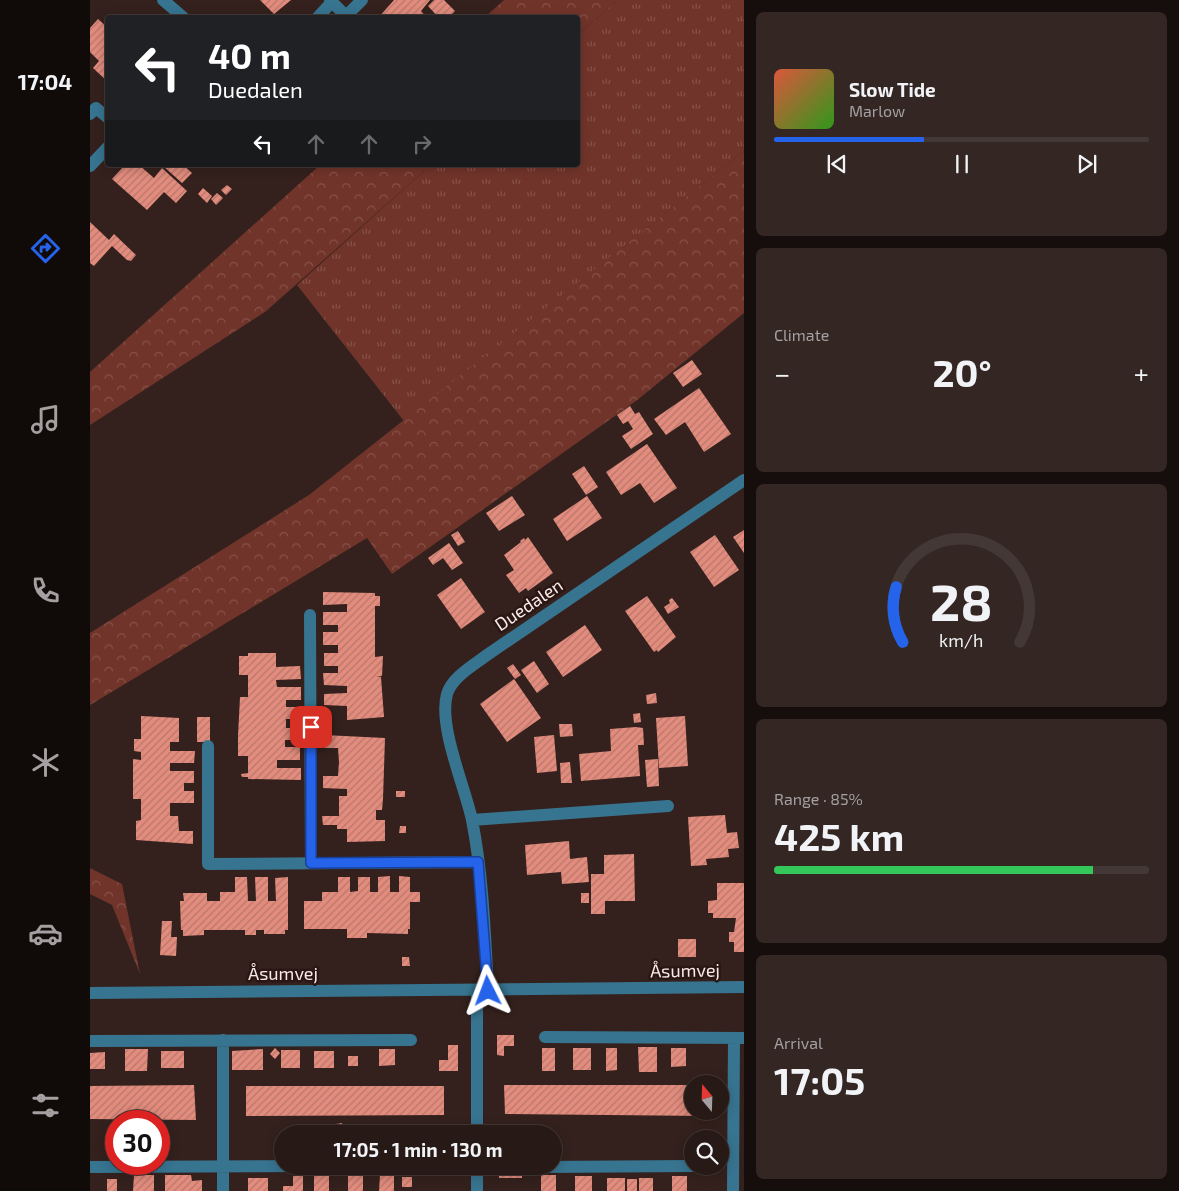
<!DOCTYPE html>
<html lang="en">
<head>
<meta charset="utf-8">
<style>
	:root { --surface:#271916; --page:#332623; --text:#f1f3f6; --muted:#a4a0a1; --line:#433835; --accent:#2563eb }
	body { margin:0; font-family:"Exo 2",sans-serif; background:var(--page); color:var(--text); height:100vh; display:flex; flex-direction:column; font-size:19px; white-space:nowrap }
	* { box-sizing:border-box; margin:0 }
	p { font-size:16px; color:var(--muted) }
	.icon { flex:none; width:28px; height:28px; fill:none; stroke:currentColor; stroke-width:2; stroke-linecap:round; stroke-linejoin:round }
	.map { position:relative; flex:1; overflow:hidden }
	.side { display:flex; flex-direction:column; gap:12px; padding:12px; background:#150e0c; width:435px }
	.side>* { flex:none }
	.hud { position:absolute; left:15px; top:15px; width:475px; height:152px; border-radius:5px; box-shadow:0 2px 12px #0003,0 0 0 1px var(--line); background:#202124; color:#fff; overflow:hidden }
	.needle { width:32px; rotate:341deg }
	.controls { position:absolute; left:594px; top:1075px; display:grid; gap:10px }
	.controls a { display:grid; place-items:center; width:45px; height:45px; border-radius:50%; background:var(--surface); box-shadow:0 2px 12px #0003,0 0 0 1px var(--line); font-size:25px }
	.speed { position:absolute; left:15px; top:1110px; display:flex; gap:10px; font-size:25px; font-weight:700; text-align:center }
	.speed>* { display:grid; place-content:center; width:65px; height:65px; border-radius:50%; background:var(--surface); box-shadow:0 2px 12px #0003,0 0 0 1px var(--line); line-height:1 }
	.speed .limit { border:8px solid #d22; background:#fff; color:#111 }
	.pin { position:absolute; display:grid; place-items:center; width:42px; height:42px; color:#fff; margin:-21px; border-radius:10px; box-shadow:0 2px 8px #0006 }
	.me { position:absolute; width:55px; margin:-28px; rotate:357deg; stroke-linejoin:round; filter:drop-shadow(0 0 4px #0008) }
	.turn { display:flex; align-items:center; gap:18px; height:105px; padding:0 20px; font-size:22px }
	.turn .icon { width:65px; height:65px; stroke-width:2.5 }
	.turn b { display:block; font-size:35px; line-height:42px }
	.lanes { display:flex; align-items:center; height:48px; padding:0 20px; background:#0003; justify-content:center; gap:25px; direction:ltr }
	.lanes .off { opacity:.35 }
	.big { font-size:38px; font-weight:700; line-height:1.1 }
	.side .card { flex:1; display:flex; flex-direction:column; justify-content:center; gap:8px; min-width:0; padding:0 18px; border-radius:8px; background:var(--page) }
	.side .dial { align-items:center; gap:0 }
	.dial svg { height:130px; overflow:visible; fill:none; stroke:var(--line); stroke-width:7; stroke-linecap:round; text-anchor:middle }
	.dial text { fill:var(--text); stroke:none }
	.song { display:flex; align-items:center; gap:15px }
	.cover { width:60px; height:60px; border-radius:8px; background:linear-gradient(135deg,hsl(10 70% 55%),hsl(110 70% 35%)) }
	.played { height:5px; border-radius:2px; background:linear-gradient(90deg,var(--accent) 40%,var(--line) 40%) }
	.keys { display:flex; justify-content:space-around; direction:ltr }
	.heat { display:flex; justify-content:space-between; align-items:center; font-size:28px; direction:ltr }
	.charge { height:8px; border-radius:4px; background:linear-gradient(90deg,#34c759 85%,var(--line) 0) }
	.trip { position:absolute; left:184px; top:1125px; width:288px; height:50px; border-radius:25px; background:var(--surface); box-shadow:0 2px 12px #0003,0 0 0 1px var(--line); font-weight:700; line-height:50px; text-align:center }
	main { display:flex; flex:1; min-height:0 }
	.tabs { display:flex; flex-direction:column; width:90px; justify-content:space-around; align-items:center; background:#100a09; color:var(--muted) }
	.tabs .icon { width:35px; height:35px }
	.tabs .current { color:var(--accent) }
	.tabs b { font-size:22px; color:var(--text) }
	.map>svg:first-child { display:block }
	.grass { fill:url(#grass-tufts) }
	.forest { fill:url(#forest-crowns) }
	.building { fill:url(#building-hatch) }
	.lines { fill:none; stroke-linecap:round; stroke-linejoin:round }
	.minor { stroke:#377490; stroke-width:12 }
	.route-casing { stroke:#184099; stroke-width:12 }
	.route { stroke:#2563eb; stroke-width:9 }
	.labels { text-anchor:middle; stroke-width:5; stroke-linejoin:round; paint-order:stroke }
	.street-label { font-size:18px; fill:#f8eae7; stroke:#2a1714 }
</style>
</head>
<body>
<main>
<nav class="tabs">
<b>17:04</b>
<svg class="icon current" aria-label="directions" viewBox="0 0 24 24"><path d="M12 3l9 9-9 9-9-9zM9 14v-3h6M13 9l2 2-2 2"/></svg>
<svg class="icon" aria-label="music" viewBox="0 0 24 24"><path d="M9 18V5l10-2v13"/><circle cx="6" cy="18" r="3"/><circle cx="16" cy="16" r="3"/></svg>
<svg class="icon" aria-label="phone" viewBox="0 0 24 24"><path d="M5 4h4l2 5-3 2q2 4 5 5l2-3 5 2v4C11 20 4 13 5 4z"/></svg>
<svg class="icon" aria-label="climate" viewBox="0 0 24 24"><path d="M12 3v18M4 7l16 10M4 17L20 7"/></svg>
<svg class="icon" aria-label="car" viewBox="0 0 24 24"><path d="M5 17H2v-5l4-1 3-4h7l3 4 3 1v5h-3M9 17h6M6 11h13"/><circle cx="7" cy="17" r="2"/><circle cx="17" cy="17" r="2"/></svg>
<svg class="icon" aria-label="filters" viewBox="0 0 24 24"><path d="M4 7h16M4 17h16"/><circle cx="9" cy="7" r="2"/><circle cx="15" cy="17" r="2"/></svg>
</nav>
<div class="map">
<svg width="654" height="1191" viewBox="0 0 654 1191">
	<defs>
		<pattern id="grass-tufts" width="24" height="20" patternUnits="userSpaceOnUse" patternTransform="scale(1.25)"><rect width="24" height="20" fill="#71342a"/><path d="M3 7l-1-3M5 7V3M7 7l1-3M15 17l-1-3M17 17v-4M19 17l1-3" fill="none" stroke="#865249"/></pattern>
		<pattern id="forest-crowns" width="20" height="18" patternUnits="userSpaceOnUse" patternTransform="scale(1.25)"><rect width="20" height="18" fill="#71342a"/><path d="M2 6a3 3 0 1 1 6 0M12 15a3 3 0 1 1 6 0" fill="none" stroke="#865249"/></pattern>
		<pattern id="building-hatch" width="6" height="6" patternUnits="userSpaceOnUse" patternTransform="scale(1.25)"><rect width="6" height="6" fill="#e38c7d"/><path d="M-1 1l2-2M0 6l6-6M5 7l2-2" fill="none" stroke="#b5776c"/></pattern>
	</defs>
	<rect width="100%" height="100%" fill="#34211d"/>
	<path class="grass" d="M527,0H654V151L314,421L207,285L341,165H488V35Z"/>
	<path class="forest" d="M414,0H527L488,35V18L395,17Z
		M654,151V313L546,401L302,574L277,538L0,705V633L219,495Z
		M230,165H341L175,312L0,425V372Z
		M0,868L32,884L50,974L22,905L0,894Z"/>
	<path class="building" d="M170,0H201L184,14Z
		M304,0H340L331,11L337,18H288Z
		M344,0H354L365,11L358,18H349L338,6Z
		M8,19L18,28V82L3,68L9,61L0,52V28Z
		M35,165H49L64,178L72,168L97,191L86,203L74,192L57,210L22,179Z
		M72,165H93L102,173L92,183Z
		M137,185L142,189L136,195L131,190Z
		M113,188L122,196L117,203L108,194Z
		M127,193L133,198L126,205L121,199Z
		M0,222L19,240L24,234L46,255L41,261L37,260L22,246L4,266L0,263Z
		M602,360L612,374L593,387L583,373Z
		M609,388L641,434L614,452L595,422L576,435L564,419Z
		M540,406L545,414L549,412L563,434L541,449L532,436L543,429L538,421L533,424L527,415Z
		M557,444L587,488L564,503L550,483L531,495L516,472Z
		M494,466L508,487L496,495L482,474Z
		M422,496L435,515L409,531L396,513Z
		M497,496L512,518L477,541L463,519Z
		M654,530V553L643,537Z
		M368,531L375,542L368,546L361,535Z
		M625,535L649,570L624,587L600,552Z
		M438,537L463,573L438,591L436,588L429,593L416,575L424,570L414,555L431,542L430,541L434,538L435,540Z
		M359,543L373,563L362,570L353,558L343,565L338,558Z
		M371,578L395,612L371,629L347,595Z
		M233,592L285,593V596H290V606H285V657L293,656L292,676L286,677H291L294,717L257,720V706L234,705V694L257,693V686L234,685L233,673H248V666H234V653H248V645H233V632H248V625H233V612H257V604L233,605Z
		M557,596L586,637L568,652L567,650L564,652L535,611Z
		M582,598L589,607L578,614L574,607L580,603L579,600Z
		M495,625L512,650L473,677L456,652Z
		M158,653H186V667L210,666L211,679L186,680L187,687H211V700H196V707H211V719H196V728H211V740H195V747H210V760H187V768H211V780L158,779V777H152L151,774L158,773V756H148V736L150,697H158V675H149V656H158Z
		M444,661L459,684L447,693L431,670Z
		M423,664L431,675L425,679L417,668Z
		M424,679L451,718L417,742L390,704Z
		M566,693L567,703L557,704L556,695Z
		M550,713L551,722L544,723L543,714Z
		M51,716L89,718V742H80V751H105L104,763H80V771H104V783H94V791H104V803H80V816H88L89,831H103V844L46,840V821L51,820V799H43V759L51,760V752L44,751V739H51Z
		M595,716L598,766L569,768L566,718Z
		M107,717H120V742H107Z
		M469,724H482L483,736L470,737Z
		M546,727L553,728L554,745H548L550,776L491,781L489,754L521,751L520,729Z
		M234,735L295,738L293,799L292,810H286V820H295V841L257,842V829H247V825H233L232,816H249V796H257V789L233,788V776H248L249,762L248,748H234Z
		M464,735L467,771L447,773L444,737Z
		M568,759L569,786L557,787L555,760Z
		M480,762L482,783H471L470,763Z
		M306,791H315V797H306Z
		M635,815L637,833L647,832L649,848L638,849L639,857L616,859L617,865L601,866L598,817Z
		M310,826H316V833H309Z
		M479,841L480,859L497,857L499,882L472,884L471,872L437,875L435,845Z
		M544,854L545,901H515V914H501V874H514V855Z
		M300,876V892H309V876L320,877V892H330V902H320V929H318V934L277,933V938H257V929H214V901H232V892H248V877H260V892L268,891V877H280V892H288V877Z
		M145,877H157L158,901H166L165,877H178V901H186L185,878L198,877V930H195V934H174V930H166V935H155V930H114V935L93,936V930H91L90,901H94L93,893H117V901H130V892H145Z
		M627,883H654V952H644V942H639V932H644L646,918H623V913H618V901L627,900Z
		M491,893H499V903H491Z
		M72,921H82L81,937H87L86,956L70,955Z
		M588,939H606V957H588Z
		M312,957H319L320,966H312Z
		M407,1035H424V1046H414V1056L407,1055Z
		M358,1045H368V1071H349V1060H358Z
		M548,1047H567V1072H549Z
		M185,1048L190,1053L185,1059L180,1054Z
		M452,1048H465V1071H452Z
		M483,1048H501V1070H483Z
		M516,1048H527V1070L516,1071Z
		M581,1048H596V1066L581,1067Z
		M35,1049H58L57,1071H35Z
		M173,1049V1070H142V1051Z
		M289,1049H305V1065L289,1066Z
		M191,1050H210V1068H191Z
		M71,1051H94V1068H71Z
		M224,1051H244V1068H224Z
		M15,1052V1069H0V1053Z
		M258,1056H268V1066H258Z
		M104,1085L106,1120L0,1119V1086Z
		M414,1085H602V1111H616V1116L415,1114Z
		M156,1086H354V1115L156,1116Z
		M252,1123L253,1133H246V1124Z
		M322,1166H360L361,1176H322Z
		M409,1166H432V1178H409Z
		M224,1174H239V1191H224Z
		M258,1174H273V1191H258Z
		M44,1175H64V1191H43Z
		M75,1175H101L102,1181L112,1180V1191H75Z
		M290,1175H304V1191H289Z
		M451,1175H466V1191H451Z
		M203,1176H213V1191H193V1186H203Z
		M485,1176H502V1191H485Z
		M582,1176H597V1191H582Z
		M312,1177H322V1187H312Z
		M158,1178H178V1191H158Z
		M517,1178H535V1191H517Z
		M549,1178H563V1191H549Z
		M17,1179H27V1191H17Z
		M537,1179H547V1191H537Z"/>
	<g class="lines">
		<path class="minor" d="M73,0L94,18
			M240,0L256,16L272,0
			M227,18L242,2
			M0,114L6,108L18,118
			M0,166L18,147
			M220,615L221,863
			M118,746V864L388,862
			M382,820L578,806
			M387,991V1134
			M398,991C395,934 393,876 382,820C375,787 348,726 357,694C362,677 384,665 397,655L654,480
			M0,993L654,987
			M455,1037L654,1038
			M133,1040V1191
			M0,1041L321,1040
			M387,1166V1191
			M0,1167L230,1166
			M451,1167L602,1166
			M643,1191L644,1038"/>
	</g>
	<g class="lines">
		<defs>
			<path id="route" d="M221,727V863L388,862L398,991"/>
		</defs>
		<use href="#route" class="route-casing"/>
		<use href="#route" class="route"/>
	</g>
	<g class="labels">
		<g class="street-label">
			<text transform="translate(439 605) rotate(-34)" y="6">Duedalen</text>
			<text transform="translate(595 971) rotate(-1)" y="6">Åsumvej</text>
			<text x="193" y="980">Åsumvej</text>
		</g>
	</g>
</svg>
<div class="controls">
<a><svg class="needle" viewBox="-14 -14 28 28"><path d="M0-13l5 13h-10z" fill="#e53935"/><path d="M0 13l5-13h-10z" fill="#a4a0a1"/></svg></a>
<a><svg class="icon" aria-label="search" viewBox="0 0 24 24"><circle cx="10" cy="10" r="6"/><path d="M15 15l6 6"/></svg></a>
</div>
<div class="speed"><div class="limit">30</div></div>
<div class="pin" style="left:221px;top:727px;background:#d93025"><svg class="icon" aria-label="arrive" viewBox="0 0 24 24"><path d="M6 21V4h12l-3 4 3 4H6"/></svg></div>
<svg class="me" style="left:398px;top:991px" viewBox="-20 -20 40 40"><path d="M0-17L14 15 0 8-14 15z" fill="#2563eb" stroke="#fff" stroke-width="4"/></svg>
<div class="trip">17:05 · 1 min · 130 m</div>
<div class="hud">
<div class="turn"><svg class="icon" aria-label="left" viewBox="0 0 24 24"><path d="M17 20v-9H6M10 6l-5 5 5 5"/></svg><div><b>40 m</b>Duedalen</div></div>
<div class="lanes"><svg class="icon" aria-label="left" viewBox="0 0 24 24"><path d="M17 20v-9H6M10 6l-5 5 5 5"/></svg><svg class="icon off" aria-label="ahead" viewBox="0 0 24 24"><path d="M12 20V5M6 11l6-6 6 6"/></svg><svg class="icon off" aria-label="ahead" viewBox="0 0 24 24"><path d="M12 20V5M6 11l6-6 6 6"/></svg><svg class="icon off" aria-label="right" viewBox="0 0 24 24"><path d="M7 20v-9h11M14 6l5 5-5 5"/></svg></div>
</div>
</div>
<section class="side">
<div class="card">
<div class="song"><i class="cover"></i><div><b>Slow Tide</b><p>Marlow</p></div></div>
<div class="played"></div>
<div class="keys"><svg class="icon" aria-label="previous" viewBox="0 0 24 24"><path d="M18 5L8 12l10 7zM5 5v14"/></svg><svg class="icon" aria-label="pause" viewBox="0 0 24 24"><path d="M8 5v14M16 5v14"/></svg><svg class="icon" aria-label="next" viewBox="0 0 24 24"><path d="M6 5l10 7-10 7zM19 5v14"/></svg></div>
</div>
<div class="card"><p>Climate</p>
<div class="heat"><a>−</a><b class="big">20°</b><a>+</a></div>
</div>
<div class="card dial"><svg viewBox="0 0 100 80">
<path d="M14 69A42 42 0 1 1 86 69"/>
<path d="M14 69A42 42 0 0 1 10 35" stroke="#2563eb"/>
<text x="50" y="56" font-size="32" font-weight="700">28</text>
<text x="50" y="72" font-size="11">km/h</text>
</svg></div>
<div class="card"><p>Range · 85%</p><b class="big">425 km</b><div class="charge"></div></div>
<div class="card"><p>Arrival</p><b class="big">17:05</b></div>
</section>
</main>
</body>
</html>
